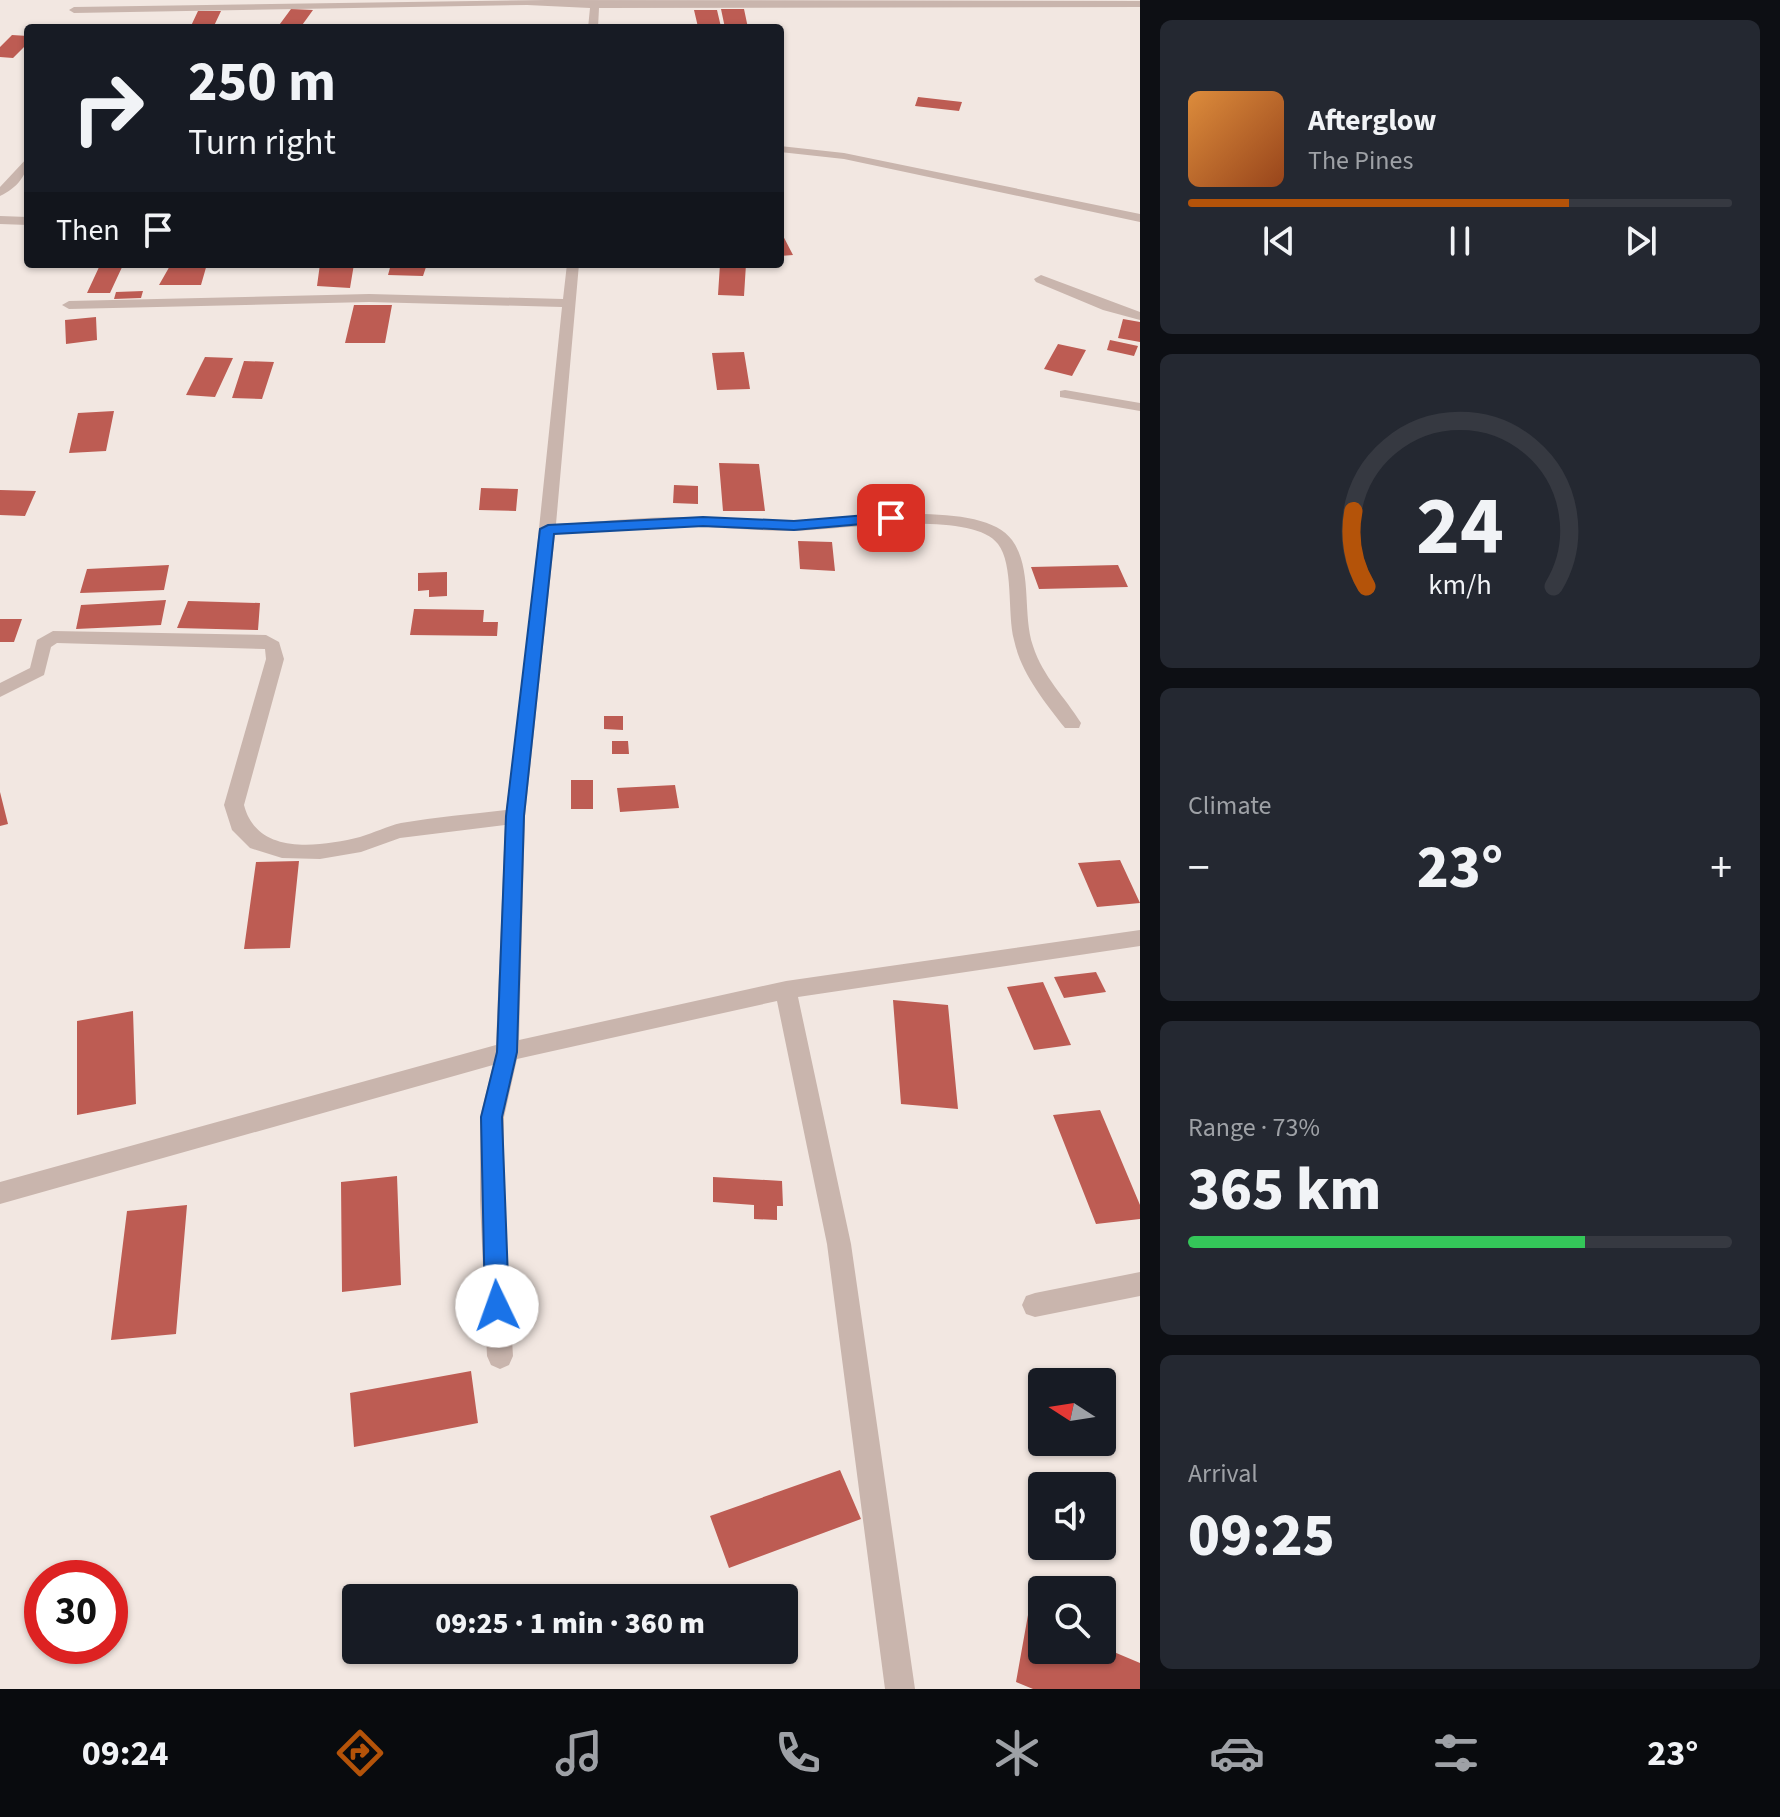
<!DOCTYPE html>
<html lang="en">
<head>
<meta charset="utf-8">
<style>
	:root { --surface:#171b24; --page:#242831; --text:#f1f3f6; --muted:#9ea1a6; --line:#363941; --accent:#b45309 }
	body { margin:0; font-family:"Source Sans 3",sans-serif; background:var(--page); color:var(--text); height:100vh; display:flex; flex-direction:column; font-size:30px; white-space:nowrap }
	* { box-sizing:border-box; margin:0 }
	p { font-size:26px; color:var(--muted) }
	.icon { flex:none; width:44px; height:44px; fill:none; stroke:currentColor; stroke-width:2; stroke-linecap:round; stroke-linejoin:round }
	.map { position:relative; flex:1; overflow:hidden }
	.side { display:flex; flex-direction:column; gap:20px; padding:20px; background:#0d0f14; width:640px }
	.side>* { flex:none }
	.guide { position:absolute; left:24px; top:24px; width:760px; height:244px; border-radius:8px; box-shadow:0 2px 6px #0004; background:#171b24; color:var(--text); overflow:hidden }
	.needle { width:52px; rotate:282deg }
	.tools { position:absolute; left:1028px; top:1368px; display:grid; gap:16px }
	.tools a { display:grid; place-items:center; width:88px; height:88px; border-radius:8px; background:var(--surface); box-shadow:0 2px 6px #0004; font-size:40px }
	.speed { position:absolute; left:24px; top:1560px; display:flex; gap:16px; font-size:40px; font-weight:700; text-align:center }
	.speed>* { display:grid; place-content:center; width:104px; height:104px; border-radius:50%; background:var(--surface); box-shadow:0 2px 6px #0004; line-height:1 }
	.speed .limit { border:12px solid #d22; background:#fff; color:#111 }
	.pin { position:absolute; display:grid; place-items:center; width:68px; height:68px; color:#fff; margin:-34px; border-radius:16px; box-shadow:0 4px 12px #0006 }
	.me { position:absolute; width:88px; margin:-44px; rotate:357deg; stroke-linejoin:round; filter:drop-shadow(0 0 6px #0008) }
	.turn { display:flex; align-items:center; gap:28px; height:168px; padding:0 32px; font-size:36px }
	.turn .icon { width:104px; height:104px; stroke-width:2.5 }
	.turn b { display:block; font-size:56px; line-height:68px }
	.then { display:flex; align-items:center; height:76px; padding:0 32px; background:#0003; gap:16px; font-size:30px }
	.big { font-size:60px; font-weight:800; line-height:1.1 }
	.side .tile { flex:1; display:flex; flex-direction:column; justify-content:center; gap:12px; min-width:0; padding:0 28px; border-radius:12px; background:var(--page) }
	.side .dial { align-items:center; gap:0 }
	.dial svg { height:208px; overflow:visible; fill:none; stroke:var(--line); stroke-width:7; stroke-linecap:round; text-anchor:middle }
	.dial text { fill:var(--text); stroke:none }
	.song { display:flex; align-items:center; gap:24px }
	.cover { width:96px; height:96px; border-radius:12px; background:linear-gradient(135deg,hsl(30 70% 55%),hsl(20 70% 35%)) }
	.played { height:8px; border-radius:4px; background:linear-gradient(90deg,var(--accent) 70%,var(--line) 70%) }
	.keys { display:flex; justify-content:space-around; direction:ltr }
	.heat { display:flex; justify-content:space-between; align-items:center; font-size:44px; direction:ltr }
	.charge { height:12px; border-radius:6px; background:linear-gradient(90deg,#34c759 73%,var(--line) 0) }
	.trip { position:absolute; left:342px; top:1584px; width:456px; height:80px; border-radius:8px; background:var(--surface); box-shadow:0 2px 6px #0004; font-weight:800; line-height:80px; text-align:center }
	.tab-bar { display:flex; height:128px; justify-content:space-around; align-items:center; background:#090b0e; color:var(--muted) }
	.tab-bar .icon { width:56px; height:56px }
	.tab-bar .active { color:var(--accent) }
	.tab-bar b { font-size:36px; color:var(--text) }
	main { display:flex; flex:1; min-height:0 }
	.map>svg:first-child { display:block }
	.building { fill:#bd5c53 }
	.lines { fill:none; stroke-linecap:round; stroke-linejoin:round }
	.minor { fill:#c9b5ad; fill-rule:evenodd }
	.route { fill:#1a73e8; stroke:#114b97; stroke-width:2 }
</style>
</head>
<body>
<main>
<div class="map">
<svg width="1140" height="1689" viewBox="0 0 1140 1689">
	<rect width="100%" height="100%" fill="#f2e7e1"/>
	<path class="building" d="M291,9L313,10L300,28H277Z
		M721,9H744L748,28H725Z
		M694,10H717L721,27H698Z
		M198,11H221L213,28H190Z
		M12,35L28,36V43L13,58L0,57V47Z
		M918,97L962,102L959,111L915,106Z
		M780,230L793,255L780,256Z
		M171,264H207L201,285H159Z
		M320,264H354L350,288L317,286Z
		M391,264H427L423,276L388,275Z
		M720,264H746L744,296L718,295Z
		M100,265H123L110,293H87Z
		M143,291L141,298L114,299L116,292Z
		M354,305H392L385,343H345Z
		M96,317L97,340L66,344L65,320Z
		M1123,319L1140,322V342L1118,338Z
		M1110,340L1138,346L1134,356L1107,350Z
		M1058,344L1086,350L1072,376L1044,369Z
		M744,352L750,389L717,390L712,353Z
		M205,357L233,358L215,397L186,395Z
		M244,361L274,362L262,399L232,398Z
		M114,411L106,451L69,453L78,413Z
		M719,463L759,464L765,511H723Z
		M674,485L698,486V504L673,503Z
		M481,488L518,489L516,511L479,510Z
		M0,490L36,491L25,516L0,515Z
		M798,541L832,542L835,571L800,569Z
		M169,565L164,590L80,593L87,569Z
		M1118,565L1128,587L1039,589L1031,567Z
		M447,572V596L429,597V590L418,591V573Z
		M166,600L161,625L76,629L81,605Z
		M188,601L260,603L258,630L177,628Z
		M414,609L484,610L483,622H498L497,636L410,635Z
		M0,619H22L14,642H0Z
		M604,716H623V730L604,729Z
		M612,741H628L629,754H612Z
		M571,780H593V809H571Z
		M675,785L679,808L620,812L617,788Z
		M0,792L8,824L0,826Z
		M1120,860L1140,903L1097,907L1078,863Z
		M299,861L290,948L244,949L256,862Z
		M1096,972L1106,992L1064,998L1054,977Z
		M1043,982L1071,1045L1034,1050L1007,987Z
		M893,1000L948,1005L958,1109L901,1104Z
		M133,1011L136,1104L77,1115V1021Z
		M1100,1110L1140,1205V1219L1096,1224L1053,1115Z
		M397,1176L401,1285L342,1292L341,1182Z
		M713,1177L782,1181L783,1206H777V1220L754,1219V1205L713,1202Z
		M187,1205L176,1334L111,1340L127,1211Z
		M471,1371L478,1423L354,1447L350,1393Z
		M840,1470L861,1519L729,1568L710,1516Z
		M1028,1615L1042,1621V1650H1102V1647L1140,1663V1689H1033L1016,1682Z"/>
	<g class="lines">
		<path class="minor" d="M547,0L1140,1V7L599,8L598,28H588L590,8L527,5L74,13L69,10L74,7Z
			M780,146L844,153L1140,214V222L844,159L780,152Z
			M28,157C28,175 17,188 0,196V187Z
			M0,216L28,217V225L0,224Z
			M567,264H579L556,524C598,522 641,517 683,517C718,517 752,521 787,521C836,521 981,496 1012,540C1033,569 1022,613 1033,646C1043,677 1065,697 1081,723L1079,728H1065C1044,701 1021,673 1014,640C1007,613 1014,565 998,544C971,508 835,531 791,531C757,531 722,527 688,527C644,526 599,531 555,534L525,816L519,1040L786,981L1140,930V946L798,997L851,1244L915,1689H885L827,1244L777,1001L517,1059L504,1117V1200L513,1356L509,1365L500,1369L491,1365L487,1356L480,1200V1117L493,1065L0,1204V1182L496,1045L505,825L400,838L361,852L320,859L282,858L250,848L232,830L224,805L266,659L265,649L57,643L51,647L44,675L0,697V683L30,668L37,640L53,631L266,635L279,642L284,659L244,805C257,856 319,847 360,837C374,833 387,826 401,823C436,817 471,814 506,810L524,673L562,307L369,302L69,309L62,305L69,301L369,294L563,299Z
			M1041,275L1140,312V320L1103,310L1036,282L1034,279Z
			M1065,390L1140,403V411L1060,397V391Z
			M1140,1272V1296L1035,1317L1026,1314L1022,1305L1026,1296L1035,1293Z"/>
	</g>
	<path class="route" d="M891,513L896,515V521L794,530L703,526L554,534L524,816L517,1052L502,1117L509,1306L505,1314L497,1318L489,1314L485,1306L481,1117L497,1052L506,816L540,529L548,525L703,517L794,521Z"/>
</svg>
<div class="tools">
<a><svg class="needle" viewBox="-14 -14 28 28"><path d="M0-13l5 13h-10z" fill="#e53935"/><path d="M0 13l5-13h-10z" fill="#9ea1a6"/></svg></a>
<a><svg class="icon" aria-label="sound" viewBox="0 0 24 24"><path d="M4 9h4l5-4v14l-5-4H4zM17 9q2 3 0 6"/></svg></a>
<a><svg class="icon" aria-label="search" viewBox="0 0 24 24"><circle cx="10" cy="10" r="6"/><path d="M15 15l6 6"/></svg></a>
</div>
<div class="speed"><div class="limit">30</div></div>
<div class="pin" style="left:891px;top:518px;background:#d93025"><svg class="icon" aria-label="arrive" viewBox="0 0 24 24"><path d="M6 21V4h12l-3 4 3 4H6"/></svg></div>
<svg class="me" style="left:497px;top:1306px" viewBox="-20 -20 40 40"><circle r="19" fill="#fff"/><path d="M0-13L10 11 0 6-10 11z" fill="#1a73e8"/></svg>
<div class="trip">09:25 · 1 min · 360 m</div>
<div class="guide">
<div class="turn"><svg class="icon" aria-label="right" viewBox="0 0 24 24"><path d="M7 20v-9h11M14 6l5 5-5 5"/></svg><div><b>250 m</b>Turn right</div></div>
<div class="then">Then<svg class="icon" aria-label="arrive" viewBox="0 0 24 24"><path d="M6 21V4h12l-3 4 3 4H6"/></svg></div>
</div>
</div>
<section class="side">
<div class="tile">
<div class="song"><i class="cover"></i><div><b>Afterglow</b><p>The Pines</p></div></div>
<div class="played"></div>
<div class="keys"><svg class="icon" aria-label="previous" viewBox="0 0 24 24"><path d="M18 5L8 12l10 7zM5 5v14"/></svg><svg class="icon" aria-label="pause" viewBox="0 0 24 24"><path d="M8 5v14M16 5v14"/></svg><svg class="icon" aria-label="next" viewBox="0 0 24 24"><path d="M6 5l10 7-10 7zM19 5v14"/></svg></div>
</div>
<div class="tile dial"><svg viewBox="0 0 100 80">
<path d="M14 69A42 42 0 1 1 86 69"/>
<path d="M14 69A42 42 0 0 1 9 40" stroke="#b45309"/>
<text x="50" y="56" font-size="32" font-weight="700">24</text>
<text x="50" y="72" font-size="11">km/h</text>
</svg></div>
<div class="tile"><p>Climate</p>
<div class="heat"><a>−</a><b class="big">23°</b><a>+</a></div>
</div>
<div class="tile"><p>Range · 73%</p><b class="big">365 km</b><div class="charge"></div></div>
<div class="tile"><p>Arrival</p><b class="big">09:25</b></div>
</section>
</main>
<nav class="tab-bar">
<b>09:24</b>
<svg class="icon active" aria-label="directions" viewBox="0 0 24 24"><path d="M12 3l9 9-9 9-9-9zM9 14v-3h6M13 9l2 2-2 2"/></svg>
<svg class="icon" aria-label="music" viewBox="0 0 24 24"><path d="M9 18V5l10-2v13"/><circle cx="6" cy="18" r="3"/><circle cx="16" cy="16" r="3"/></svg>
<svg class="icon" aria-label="phone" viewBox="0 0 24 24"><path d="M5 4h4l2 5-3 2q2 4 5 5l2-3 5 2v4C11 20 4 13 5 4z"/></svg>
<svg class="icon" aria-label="climate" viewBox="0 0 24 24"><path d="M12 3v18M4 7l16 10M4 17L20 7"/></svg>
<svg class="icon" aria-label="car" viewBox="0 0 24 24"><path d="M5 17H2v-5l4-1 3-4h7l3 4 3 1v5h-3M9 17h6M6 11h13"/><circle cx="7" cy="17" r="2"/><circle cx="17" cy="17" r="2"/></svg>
<svg class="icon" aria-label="filters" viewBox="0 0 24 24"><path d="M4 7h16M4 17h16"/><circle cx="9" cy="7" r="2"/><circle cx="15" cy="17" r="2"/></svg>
<b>23°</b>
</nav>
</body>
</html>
